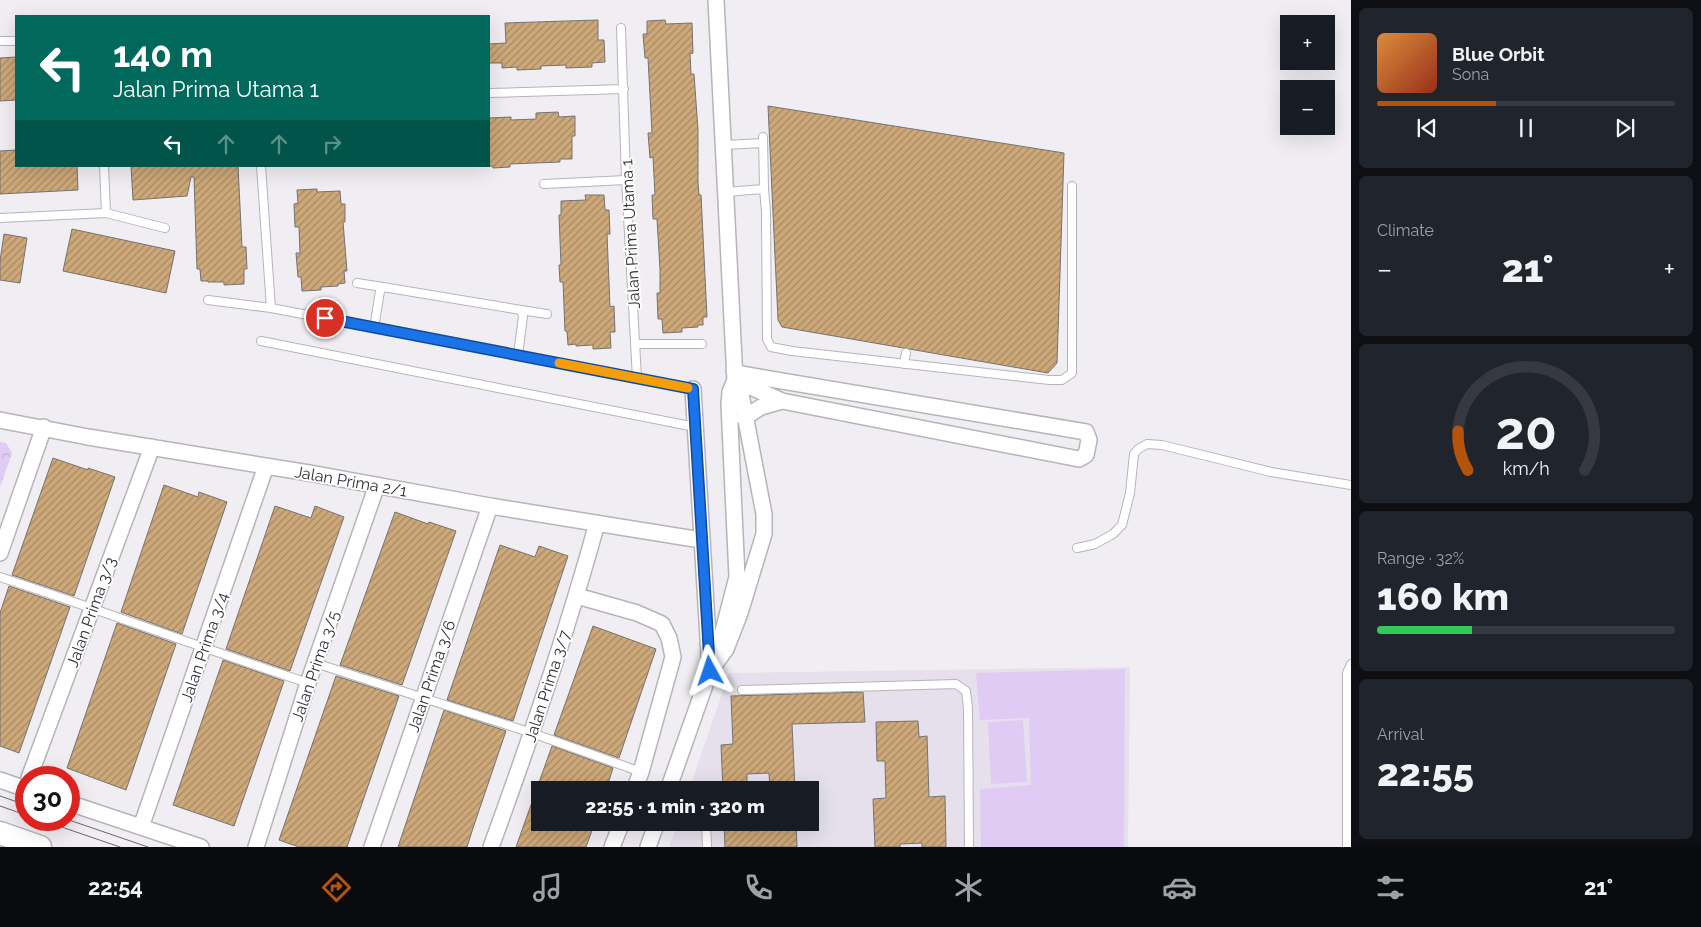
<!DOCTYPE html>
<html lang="en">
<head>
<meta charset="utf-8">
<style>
	:root { --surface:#171b24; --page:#20242c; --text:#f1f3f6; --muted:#9ea1a6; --line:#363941; --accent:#b45309 }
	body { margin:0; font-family:Raleway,sans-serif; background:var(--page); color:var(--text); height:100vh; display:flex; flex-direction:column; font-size:19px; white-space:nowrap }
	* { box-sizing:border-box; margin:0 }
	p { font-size:16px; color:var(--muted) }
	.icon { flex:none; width:28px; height:28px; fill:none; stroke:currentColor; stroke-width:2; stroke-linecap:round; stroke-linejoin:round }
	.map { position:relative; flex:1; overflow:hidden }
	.drawer { display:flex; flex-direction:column; gap:8px; padding:8px; background:#0d0f14; width:350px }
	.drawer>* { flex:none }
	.hud { position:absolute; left:15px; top:15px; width:475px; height:152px; border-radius:0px; box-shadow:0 5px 20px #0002; background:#00695c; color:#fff; overflow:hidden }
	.controls { position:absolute; left:1280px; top:15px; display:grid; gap:10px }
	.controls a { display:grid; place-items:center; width:55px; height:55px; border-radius:0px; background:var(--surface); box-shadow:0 5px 20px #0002; font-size:25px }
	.speed { position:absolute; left:15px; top:766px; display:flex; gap:10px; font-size:25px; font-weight:700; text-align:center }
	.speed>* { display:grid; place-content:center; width:65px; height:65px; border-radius:50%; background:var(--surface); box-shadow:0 5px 20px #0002; line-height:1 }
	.speed .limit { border:8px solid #d22; background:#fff; color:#111 }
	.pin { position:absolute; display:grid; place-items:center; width:42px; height:42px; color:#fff; margin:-21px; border:2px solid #fff; border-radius:50%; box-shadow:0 1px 5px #0007 }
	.me { position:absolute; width:55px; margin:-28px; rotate:355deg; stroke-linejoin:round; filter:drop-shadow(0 0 4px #0008) }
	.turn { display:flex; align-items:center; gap:18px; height:105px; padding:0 15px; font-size:22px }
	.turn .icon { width:65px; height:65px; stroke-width:2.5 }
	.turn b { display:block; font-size:35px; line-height:42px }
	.lanes { display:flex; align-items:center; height:48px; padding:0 15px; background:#0003; justify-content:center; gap:25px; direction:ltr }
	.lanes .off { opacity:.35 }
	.big { font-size:38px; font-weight:800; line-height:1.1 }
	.drawer .tile { flex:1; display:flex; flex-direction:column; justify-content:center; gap:8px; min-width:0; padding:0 18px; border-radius:8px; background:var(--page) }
	.drawer .dial { align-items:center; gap:0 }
	.dial svg { height:130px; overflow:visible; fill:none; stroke:var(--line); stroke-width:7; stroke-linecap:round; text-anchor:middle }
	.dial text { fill:var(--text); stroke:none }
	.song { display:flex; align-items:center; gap:15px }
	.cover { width:60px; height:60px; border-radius:8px; background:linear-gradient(135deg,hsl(30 70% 55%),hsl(10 70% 35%)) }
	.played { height:5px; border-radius:2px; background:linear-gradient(90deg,var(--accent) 40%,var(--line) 40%) }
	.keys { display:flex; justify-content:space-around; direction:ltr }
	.heat { display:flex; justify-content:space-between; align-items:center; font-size:28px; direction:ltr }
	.charge { height:8px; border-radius:4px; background:linear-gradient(90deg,#34c759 32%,var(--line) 0) }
	.trip { position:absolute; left:531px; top:781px; width:288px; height:50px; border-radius:0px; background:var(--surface); box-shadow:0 5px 20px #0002; font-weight:800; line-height:50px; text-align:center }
	.menu { display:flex; height:80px; justify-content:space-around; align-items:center; background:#090b0e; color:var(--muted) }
	.menu .icon { width:35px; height:35px }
	.menu .on { color:var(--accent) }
	.menu b { font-size:22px; color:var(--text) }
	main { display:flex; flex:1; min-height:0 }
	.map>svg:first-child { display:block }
	.built { fill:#e5e0eb }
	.park { fill:url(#park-crowns) }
	.pitch { fill:#e0cbf4 }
	.building { fill:url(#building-hatch); stroke:#75726f }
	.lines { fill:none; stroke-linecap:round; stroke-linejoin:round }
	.lane-casing { stroke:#b6b4b8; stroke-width:10 }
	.street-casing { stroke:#b6b4b8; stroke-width:18 }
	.secondary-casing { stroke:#b6b4b8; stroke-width:25 }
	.lane { stroke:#fff; stroke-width:8 }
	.street { stroke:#fff; stroke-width:15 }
	.secondary { stroke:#fff; stroke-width:22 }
	.tram { stroke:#69676a; stroke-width:1 }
	.route-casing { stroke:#114b97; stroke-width:12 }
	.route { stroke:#1a73e8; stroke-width:9 }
	.slow { stroke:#f59e0b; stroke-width:9 }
	.labels { text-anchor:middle; stroke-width:4; stroke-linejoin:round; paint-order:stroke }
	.street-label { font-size:16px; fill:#313032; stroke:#fff }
</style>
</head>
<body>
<main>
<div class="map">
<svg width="1351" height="847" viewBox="0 0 1351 847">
	<defs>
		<pattern id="park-crowns" width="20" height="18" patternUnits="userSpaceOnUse" patternTransform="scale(1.25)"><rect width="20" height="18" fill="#e0cbf4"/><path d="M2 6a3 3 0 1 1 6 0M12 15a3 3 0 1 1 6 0" fill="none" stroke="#c1afd2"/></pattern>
		<pattern id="building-hatch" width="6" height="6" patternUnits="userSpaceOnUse" patternTransform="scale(1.25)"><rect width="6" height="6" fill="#cda879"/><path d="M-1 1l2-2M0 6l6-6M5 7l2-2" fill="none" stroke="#a78964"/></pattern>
	</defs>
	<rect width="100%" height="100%" fill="#f0eef2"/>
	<path class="built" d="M1130,667L1128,847H669L678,823L810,822V790H689L729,673Z"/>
	<path class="park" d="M0,442L6,443L12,453L0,487Z"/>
	<path class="pitch" d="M1125,669L1124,847H981L980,789L1031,785L1029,718L980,720L976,673Z
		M1023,720L1027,782L991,784L988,722Z"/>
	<path class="building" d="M598,20V40H604L605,62L592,63V67L566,68V65L541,66V69L517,70V67L502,68V63H489V44L506,43L505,23Z
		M665,20L666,24L692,23L693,53L690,54L691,74H694L698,130V183L699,195H701L707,317H703V325H698V327L682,328V332L663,333L662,319H658L657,293H660V269L657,219H653L652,195H655L653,157L650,158L648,133H652L648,58H645L643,34H647V21Z
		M16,57V100L0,101V58Z
		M768,106L1064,153L1057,363L1048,373L782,327L778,320Z
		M558,112L559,117L575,116V136H572V159H560V162L510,164V167L493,168V166H489V118L511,117V120L536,119V113Z
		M16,150V166H77L78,190L0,194V151Z
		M131,166H238L242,247H246L247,269H244V284L224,285V282H208V281H201L200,269H197L194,177H191L187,196L133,200Z
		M317,189V192L340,191L341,204H345V222H343L347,271H344L345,283L338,284V286L321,287V290L302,291L301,277H298L296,253H300L299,227H295L294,204L298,203L297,190Z
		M585,195H604L605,210H609L610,234H607L610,307L614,306L615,332H610L611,348L593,349V345L576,346V344L568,345L567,331H565L563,282H560L559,265H561L559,215H561V201L586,200Z
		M72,229L175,251L166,293L63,271Z
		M4,234L27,238L20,283L0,280V261Z
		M53,458L88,470V468L115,477L74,596L12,575Z
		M164,485L198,497L199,492L227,502L182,634L121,612Z
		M275,506L311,518L315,506L344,517L290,671L226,649Z
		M395,512L428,524L429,522L456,531L402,685L340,665Z
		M500,545L535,557L539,546L568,556L513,721L447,700Z
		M9,586L70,607L19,753L0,746V613Z
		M117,623L176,644L126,790L67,768Z
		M593,626L656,649L619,758L554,735Z
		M223,660L284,681L234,826L173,805Z
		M336,676L399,696L347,847H299L279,840Z
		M863,692L865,722L792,724L795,790H770L769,773L747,774V790H723L721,745L733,744L731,696Z
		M444,710L506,731L473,828L467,847H398Z
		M918,721L919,737L927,736L929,797L945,796L946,847H922V843L900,844V847H875L873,799L886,798L885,761H877L876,722Z
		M552,746L613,768L606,790H540V822H595L586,847H516Z
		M724,822H748L749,831L771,830V822H796L797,847H725Z"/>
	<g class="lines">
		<defs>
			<path id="lane" d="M621,28L626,180L637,378
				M0,41H16
				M489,93L624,89
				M763,137L764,189
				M724,145L763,143
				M104,166L106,213
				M261,166L271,308L693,389
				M544,184L626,180
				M725,192L764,189L766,212L767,339L771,347L792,351L1049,380H1062L1072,373V186
				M0,218L106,213L165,228
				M357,283L383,287
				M208,300L271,308
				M521,310L547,314
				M374,328L380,291L383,287L521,310L523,316L518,355
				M261,341L695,427
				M635,344H702
				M904,364L906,353
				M1077,548L1095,544L1113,534L1122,525L1130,493L1134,454L1138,449L1147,444L1162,445L1271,472L1351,485
				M0,577C103,611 205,649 308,683
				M315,663L532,733L641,772
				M742,690L956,684L966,691L968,708L969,847
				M706,822L707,847
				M1347,847V673L1351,664"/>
			<path id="street" d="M734,371L741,374L1086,432L1089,440L1086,455L1079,459L782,401L761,407L744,418
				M735,380L782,401
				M0,420L88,437L309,473L490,506L701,540
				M0,553L44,427
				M577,596L637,613L662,624L669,638L673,657L641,772L634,790
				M708,644L713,642L722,635L737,577L729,404L730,392L735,380
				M710,671L726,649L740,613L764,534V514L741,394L735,380L716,0
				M29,778L152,447
				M0,780L26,789
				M668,790L710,671L693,389
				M69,803L201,847
				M141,827L266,466
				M256,847L308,683L377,485
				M372,847L490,506
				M491,847C530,740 567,633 597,523
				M612,847L622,822
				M648,847L657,822"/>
			<path id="secondary" d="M0,833L40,847"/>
		</defs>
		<use href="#lane" class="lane-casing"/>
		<use href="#street" class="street-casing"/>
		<use href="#secondary" class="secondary-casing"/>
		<use href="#lane" class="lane"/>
		<use href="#street" class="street"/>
		<use href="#secondary" class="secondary"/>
		<path class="tram" d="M0,796L26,805
			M0,806L26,815
			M41,820L120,847
			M69,820L148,847"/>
	</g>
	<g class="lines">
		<defs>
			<path id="route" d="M325,318L693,389L710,671"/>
		</defs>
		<use href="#route" class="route-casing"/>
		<use href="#route" class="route"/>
		<path class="slow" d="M559,363L688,388"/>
	</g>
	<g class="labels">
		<g class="street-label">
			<text transform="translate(630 234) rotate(-93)" y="6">Jalan Prima Utama 1</text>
			<text transform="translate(351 481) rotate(10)" y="6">Jalan Prima 2/1</text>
			<text transform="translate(91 612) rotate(-70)" y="6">Jalan Prima 3/3</text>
			<text transform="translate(204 647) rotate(-71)" y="6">Jalan Prima 3/4</text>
			<text transform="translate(315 666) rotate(-71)" y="6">Jalan Prima 3/5</text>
			<text transform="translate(431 676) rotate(-71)" y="6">Jalan Prima 3/6</text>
			<text transform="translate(547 686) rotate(-72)" y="6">Jalan Prima 3/7</text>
		</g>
	</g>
</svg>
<div class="controls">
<a>+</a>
<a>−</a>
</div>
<div class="speed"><div class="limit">30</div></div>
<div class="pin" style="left:325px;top:318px;background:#d93025"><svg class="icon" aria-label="arrive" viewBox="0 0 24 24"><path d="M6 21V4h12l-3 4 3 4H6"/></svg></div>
<svg class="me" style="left:710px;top:671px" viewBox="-20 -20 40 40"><path d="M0-17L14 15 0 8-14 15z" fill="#1a73e8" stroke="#fff" stroke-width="4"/></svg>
<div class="trip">22:55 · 1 min · 320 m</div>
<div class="hud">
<div class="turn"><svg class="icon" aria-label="left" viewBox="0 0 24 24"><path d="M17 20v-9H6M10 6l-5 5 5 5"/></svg><div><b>140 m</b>Jalan Prima Utama 1</div></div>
<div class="lanes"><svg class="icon" aria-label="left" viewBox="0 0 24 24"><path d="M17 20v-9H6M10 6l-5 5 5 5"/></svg><svg class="icon off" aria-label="ahead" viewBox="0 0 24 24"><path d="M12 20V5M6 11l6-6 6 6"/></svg><svg class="icon off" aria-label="ahead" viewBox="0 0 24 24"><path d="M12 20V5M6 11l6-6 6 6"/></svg><svg class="icon off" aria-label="right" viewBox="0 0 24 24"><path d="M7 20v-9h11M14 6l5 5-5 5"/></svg></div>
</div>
</div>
<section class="drawer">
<div class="tile">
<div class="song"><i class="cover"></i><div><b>Blue Orbit</b><p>Sona</p></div></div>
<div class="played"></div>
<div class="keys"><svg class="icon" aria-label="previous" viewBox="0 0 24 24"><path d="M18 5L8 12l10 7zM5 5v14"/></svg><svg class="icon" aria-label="pause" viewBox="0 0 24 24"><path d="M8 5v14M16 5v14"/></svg><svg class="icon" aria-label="next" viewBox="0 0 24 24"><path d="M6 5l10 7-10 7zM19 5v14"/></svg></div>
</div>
<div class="tile"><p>Climate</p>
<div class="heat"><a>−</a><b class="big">21°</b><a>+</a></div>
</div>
<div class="tile dial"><svg viewBox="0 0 100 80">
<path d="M14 69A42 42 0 1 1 86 69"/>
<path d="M14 69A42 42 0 0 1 8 45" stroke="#b45309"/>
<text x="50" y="56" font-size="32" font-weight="700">20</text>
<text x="50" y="72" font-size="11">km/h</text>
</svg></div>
<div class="tile"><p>Range · 32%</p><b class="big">160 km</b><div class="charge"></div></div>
<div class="tile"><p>Arrival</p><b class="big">22:55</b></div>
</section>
</main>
<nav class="menu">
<b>22:54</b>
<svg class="icon on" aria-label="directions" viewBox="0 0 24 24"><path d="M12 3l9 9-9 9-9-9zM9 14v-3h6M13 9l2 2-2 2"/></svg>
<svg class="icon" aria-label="music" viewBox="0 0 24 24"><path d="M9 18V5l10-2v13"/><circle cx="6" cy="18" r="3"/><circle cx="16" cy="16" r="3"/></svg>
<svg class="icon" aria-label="phone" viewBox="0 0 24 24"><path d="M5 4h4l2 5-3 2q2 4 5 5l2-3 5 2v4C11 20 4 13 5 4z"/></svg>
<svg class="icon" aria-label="climate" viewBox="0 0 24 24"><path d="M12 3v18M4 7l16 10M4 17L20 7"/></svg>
<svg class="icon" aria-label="car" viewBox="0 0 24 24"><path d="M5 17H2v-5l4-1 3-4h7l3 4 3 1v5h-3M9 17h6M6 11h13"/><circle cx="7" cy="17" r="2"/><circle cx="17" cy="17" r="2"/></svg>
<svg class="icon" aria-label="filters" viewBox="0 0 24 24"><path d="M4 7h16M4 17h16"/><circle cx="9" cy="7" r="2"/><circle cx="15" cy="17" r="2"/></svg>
<b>21°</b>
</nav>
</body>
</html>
